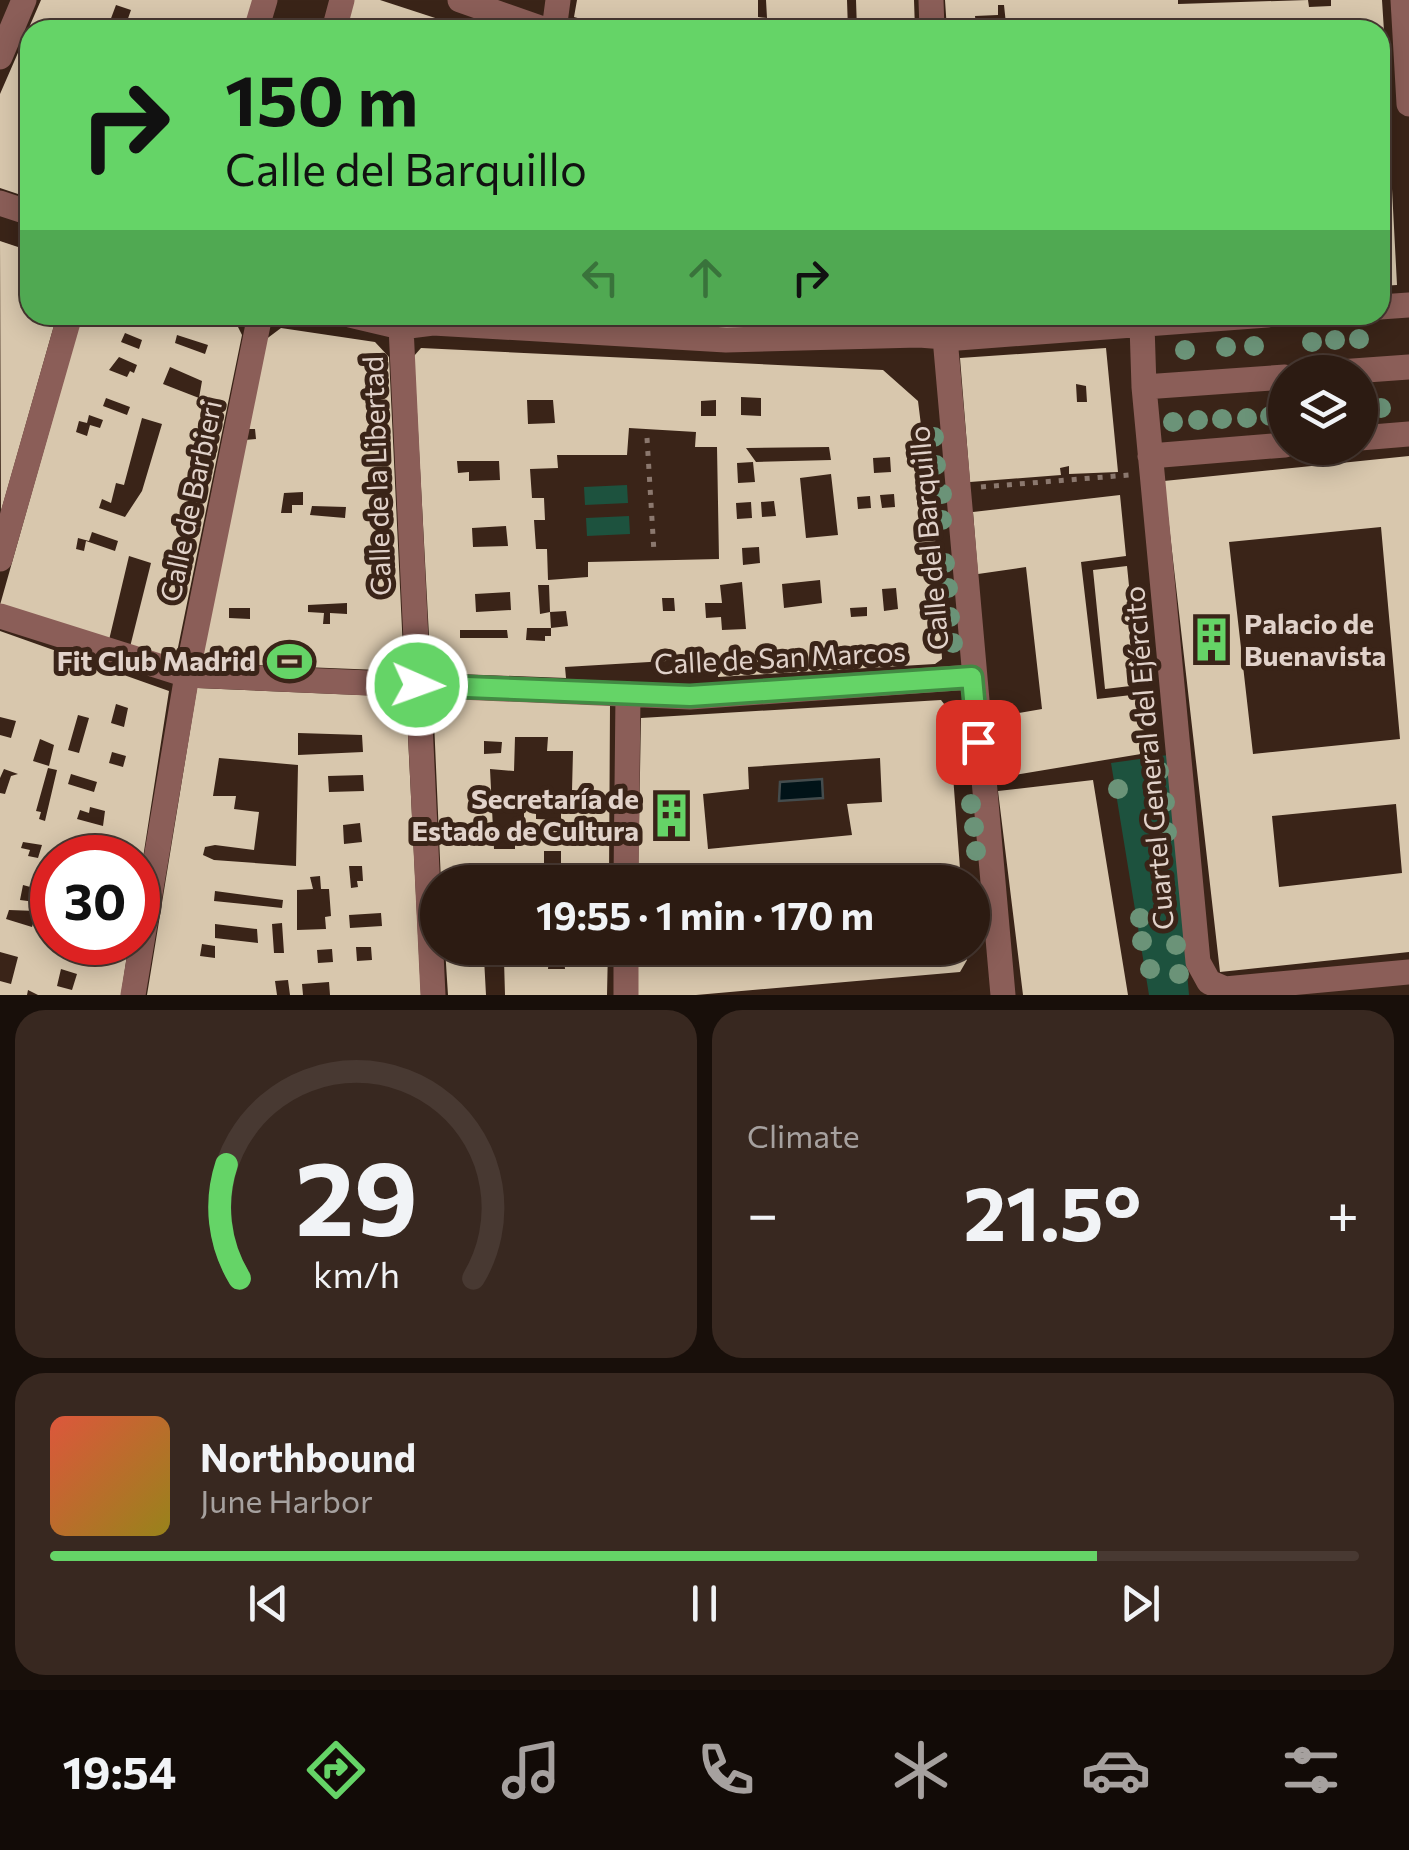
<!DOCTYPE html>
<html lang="en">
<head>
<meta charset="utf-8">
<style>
	:root { --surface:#2c1b12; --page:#382820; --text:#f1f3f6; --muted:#a6a19f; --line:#483932; --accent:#65d467 }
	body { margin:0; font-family:Commissioner,sans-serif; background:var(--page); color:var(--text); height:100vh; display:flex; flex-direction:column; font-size:38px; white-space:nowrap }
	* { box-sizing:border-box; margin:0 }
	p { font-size:32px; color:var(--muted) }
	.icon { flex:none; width:55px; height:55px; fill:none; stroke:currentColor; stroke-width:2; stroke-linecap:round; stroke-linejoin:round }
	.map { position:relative; height:995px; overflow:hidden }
	.sheet { display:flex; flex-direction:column; gap:15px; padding:15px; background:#180f0a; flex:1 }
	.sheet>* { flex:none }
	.banner { position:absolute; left:20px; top:20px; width:1370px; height:305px; border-radius:30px; box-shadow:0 5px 25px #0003,0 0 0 2px var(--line); background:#65d467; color:#111; overflow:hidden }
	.buttons { position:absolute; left:1268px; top:355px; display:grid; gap:20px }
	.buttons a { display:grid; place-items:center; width:110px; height:110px; border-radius:50%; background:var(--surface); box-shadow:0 5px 25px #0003,0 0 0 2px var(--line); font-size:50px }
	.speed { position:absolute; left:30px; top:835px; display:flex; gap:20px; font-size:50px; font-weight:700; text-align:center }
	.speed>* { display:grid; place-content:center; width:130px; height:130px; border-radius:50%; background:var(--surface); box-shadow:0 5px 25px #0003,0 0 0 2px var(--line); line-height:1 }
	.speed .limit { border:15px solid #d22; background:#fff; color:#111 }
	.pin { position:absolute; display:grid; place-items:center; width:85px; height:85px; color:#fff; margin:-42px; border-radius:20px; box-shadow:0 5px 15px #0006 }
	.me { position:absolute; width:110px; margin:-55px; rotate:92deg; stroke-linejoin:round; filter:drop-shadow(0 0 8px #0008) }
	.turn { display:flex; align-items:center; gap:35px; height:210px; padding:0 40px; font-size:45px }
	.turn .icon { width:130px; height:130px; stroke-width:2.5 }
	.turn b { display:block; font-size:70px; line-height:85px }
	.lanes { display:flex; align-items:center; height:95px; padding:0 40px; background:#0003; justify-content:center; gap:50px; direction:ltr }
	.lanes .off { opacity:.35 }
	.big { font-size:75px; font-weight:700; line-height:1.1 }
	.sheet .card { flex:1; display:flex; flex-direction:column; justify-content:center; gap:15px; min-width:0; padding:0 35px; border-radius:30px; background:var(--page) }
	.sheet .dial { align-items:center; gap:0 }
	.dial svg { height:260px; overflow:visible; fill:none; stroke:var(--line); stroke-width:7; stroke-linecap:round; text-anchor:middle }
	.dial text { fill:var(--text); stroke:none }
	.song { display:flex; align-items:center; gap:30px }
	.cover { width:120px; height:120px; border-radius:15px; background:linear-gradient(135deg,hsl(10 70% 55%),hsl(50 70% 35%)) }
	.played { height:10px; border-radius:5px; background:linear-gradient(90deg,var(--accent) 80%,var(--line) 80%) }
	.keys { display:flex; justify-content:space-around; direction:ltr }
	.heat { display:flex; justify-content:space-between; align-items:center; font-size:55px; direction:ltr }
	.sheet .tiles { flex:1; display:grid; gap:15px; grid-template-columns:1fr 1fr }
	.card:last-child { grid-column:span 2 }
	.trip { position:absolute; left:420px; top:865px; width:570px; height:100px; border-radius:50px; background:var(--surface); box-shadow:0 5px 25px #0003,0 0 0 2px var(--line); font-weight:700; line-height:100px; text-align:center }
	.tabs { display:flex; height:160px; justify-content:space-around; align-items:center; background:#120b07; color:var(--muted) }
	.tabs .icon { width:70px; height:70px }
	.tabs .on { color:var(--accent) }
	.tabs b { font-size:45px; color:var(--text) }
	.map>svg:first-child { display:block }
	.green { fill:#1d523e }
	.water { fill:#011318; stroke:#444c4d; stroke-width:2.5 }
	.building { fill:#d8c7ad; fill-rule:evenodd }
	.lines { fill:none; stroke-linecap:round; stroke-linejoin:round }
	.path { stroke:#8b786e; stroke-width:5; stroke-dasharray:5 8; stroke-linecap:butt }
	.minor { stroke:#8b5e58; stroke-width:25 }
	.tree { fill:#6b9378 }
	.route-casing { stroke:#428a43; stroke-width:25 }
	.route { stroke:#65d467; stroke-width:18 }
	.labels { text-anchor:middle; stroke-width:10; stroke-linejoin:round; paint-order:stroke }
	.street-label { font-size:28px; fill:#e1d2ca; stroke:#3a2418 }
	.poi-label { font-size:28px; font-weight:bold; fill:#e1d2ca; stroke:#3a2418; text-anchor:end }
</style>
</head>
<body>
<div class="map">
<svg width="1409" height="995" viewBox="0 0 1409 995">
	<rect width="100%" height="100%" fill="#3a2418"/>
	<path class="green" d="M627,485L628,503L585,505L584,487Z
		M629,516L630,534L587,536L586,518Z
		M1168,755L1189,995H1149L1111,763Z"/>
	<path class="water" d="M822,779L823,798L779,801L780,782Z"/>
	<path class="building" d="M41,0H255L246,30H30V198L0,188V94ZM116,5L131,10L125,27L110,21Z
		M352,0H380L472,30H344Z
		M577,0H758V17L767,18L766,0H847L848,30H725L692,27V22H625L626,30H622L574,17Z
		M856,0H914L915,30H857Z
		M945,0H1178V4L1308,0L1309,7L1331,6V0H1382L1384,31L947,30ZM998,5H1004L1006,24L976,25L975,16L998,15Z
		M1386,73L1397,285L1380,286V74Z
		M0,241L30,251V315H57L1,511Z
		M82,315H225L233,317L242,335L175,662L130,647L151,563L129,556L109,640L0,605ZM125,333L142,340L139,349L121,342ZM177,335L208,345L205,354L175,343ZM119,357L137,365L134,373L130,371L127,377L109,370ZM170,367L202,381L199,398L163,384ZM106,398L130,407L127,415L103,406ZM89,415L103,420L100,428L90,425L87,436L76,432L79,421L87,423ZM142,418L162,424L142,491L125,517L99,508L102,499L111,503L116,483L124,485ZM92,532L118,541L115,551L86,541L84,551L76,549L78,538L89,541Z
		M714,315H763V327L715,329Z
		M782,315H927V319L783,326Z
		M281,328L375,342L389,357L404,671L201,663L245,440L256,439L255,429H248L265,340ZM303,492V505H292V513H281L284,493ZM312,506L346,507L345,518L310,515ZM347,603V614L330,613V624H323L324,613L308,612V605ZM229,608H250V619L229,618Z
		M421,348L883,370L918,401L936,546L942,659L935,664L718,677L717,658L565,667L566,678L431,673L414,356ZM741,397L761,398V416L741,415ZM527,400H553L555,423L528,424ZM716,400V416H701V401ZM629,428L696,432L695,447H717L719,559L588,562V577L548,580L547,549H536L534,520H545L544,498H532L530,469L558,468L557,455H627ZM829,447L831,460L756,462L746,448ZM890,457L891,472L874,473L873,458ZM457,461H499L500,480L469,481V472L458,473ZM753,462L755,482L738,483L737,463ZM831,474L838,535L806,538L800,478ZM894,494L895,507L882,508L880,495ZM870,496L871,508L858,509L857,497ZM774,501L776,516L762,517L761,502ZM751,502L752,518L737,519L736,503ZM506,526L508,546L473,547L472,528ZM759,547L760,563L743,565L742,548ZM820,580L822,603L784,608L782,584ZM742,582L746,629L722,630L721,617L706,618L705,603H722L720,585ZM538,585H549L550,612L566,611L568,626L551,628V636H545V641L526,640L527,628H551L550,612L540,614ZM896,588L898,609L884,611L882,589ZM510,592L511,610L476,612L475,594ZM662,598H674L675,611H663ZM867,607V616L851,617L850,608ZM460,630H507L508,638H460Z
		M1106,348L1118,472L1069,474V466L1060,468L1061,475L970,482L960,358ZM1076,384L1086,386L1087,402H1077Z
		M1409,456V952L1220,972L1164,481ZM1381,527L1400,739L1253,754L1229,542ZM1396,804L1402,873L1279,887L1272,816Z
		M1120,495L1126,556L1081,562L1097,699L1140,694L1147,753L996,778L990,718L1042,709L1026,567L978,574L973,512Z
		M1127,566L1139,685L1105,689L1093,570Z
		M0,631L169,691L140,877L138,858H52V942H129L121,995H38L28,990L27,995H0V981L11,984L18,957L0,952V793L5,794L11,776L18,774L4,769L0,778V735L11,738L16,721L0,717ZM116,704L128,708L124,727L111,723ZM78,715L89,718L79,753L68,750ZM40,739L54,745L49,766L33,761ZM112,752L126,756L123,767L109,763ZM48,768L57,770L45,821L39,819L41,812L36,811ZM71,774L97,782L94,792L68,784ZM90,807L105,811L103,826L77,819L80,810L89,813ZM23,842L42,845L38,858L28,856L30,850L21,848ZM23,885L45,891L43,903L20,900ZM9,910L37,911L32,927L6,919ZM90,951L101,952L99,964L85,962ZM61,969L77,974L72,990L57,986Z
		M197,688L406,697L421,995H330L329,982L302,984L303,995H290L288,980L275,981L277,995H147ZM298,733L362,735L363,752L298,755ZM219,758L298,765L296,866L214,860L203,855L205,847L215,845L254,850L259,812L234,809L236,796H213ZM363,775L364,791L329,792L328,776ZM360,823L362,842L344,844L343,825ZM349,866H362L363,881H357L358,887L351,888ZM320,876L321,889H329L331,916L325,917L326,929L297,930V890L313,889L310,877ZM215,891L283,900L282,908L214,901ZM381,913L382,926L350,928L349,915ZM282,923L284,953H274L272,924ZM215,924L257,929L258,943L215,938ZM202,944L215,946V958L200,956ZM356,947H371L372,960L357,961ZM332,949L333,962L318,963L317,950Z
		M433,698L610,705L609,882H441ZM515,737H548L547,751H573L572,791H515V808H524V819L515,818V849H494L490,769L514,771ZM484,741L502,742L501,753L484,754ZM536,808H561V820L536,819ZM544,851H561V864H544Z
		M941,700L948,709L961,882H638L641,718ZM880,758L882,802L847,804L852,835L708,849L703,794L749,789L748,767Z
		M1093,780L1128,995H1023L998,791Z
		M445,948H608L607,995H505L504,960L484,958L486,995H448ZM549,957H564L565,969H548Z
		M637,948H966L967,960L960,972L696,995H636Z"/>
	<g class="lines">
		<path class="path" d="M647,438L654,552
			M981,487L1129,475"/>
		<path class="minor" d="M460,0L546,30
			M931,0L932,30
			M1403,0L1409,104
			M256,30L265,0
			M334,30L342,0
			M554,30L558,0
			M0,57L24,0
			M0,203L30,213
			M1380,307L1409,305
			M350,315L401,327L433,323L726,340L919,335L958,338L1267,315
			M407,315L401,327L433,995
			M943,315L1003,995
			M1142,325L1144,387L1198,962L1209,982L1225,989L1409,972
			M1339,372L1409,367
			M1144,387L1285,377
			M1360,438L1409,434
			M1150,456L1285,445
			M0,559L70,315
			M0,616L187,675L690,697L972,677
			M626,882L628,694
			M133,995L187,675L260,315
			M626,995V948"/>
	</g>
	<g class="tree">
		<circle cx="1359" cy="339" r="10"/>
		<circle cx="1335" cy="340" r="10"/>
		<circle cx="1312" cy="342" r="10"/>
		<circle cx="1254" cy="346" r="10"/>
		<circle cx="1226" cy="347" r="10"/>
		<circle cx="1185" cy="350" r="10"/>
		<circle cx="1381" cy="408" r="10"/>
		<circle cx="1270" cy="416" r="10"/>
		<circle cx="1247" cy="418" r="10"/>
		<circle cx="1222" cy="419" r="10"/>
		<circle cx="1198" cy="420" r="10"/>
		<circle cx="1173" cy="422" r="10"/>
		<circle cx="934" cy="437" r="10"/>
		<circle cx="936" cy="465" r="10"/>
		<circle cx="942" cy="494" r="10"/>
		<circle cx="942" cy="520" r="10"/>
		<circle cx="945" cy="563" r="10"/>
		<circle cx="948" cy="588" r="10"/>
		<circle cx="950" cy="617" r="10"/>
		<circle cx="953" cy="643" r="10"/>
		<circle cx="1159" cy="771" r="10"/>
		<circle cx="1118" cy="789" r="10"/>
		<circle cx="1165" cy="802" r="10"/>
		<circle cx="971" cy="804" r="10"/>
		<circle cx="974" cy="827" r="10"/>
		<circle cx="1167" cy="832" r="10"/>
		<circle cx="976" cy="851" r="10"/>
		<circle cx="1140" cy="918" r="10"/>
		<circle cx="1142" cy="941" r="10"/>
		<circle cx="1176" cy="945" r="10"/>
		<circle cx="1150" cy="969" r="10"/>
		<circle cx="1179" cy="974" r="10"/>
	</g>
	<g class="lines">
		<defs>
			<path id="route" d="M417,685L690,696L972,677L978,742"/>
		</defs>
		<use href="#route" class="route-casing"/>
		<use href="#route" class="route"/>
	</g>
	<defs>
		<symbol id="building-bare" viewBox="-9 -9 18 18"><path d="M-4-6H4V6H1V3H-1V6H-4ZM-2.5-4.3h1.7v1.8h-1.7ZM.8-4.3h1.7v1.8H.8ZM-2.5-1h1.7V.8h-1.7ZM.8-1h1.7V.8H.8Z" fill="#65d467" stroke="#3a2418" stroke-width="2.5" paint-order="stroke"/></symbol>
		<symbol id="stadium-bare" viewBox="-9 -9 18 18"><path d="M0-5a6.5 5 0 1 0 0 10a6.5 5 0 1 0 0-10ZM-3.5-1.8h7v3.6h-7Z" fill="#65d467" stroke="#3a2418" stroke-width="2.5" paint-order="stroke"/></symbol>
	</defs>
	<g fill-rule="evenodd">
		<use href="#building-bare" x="1180" y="608" width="63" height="63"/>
		<use href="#stadium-bare" x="258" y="630" width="63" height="63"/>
		<use href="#building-bare" x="640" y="784" width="63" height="63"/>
	</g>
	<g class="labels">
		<g class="street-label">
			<text transform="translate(377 476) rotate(-92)" y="10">Calle de la Libertad</text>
			<text transform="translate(191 501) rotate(-78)" y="10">Calle de Barbieri</text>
			<text transform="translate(929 538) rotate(-95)" y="10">Calle del Barquillo</text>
			<text transform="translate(780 658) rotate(-3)" y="10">Calle de San Marcos</text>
			<text transform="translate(1149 758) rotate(-95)" y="10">Cuartel General del Ejército</text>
		</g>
		<g class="poi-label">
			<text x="1244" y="634" text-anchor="start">Palacio de<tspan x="1244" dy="32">Buenavista</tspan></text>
			<text x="256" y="671">Fit Club Madrid</text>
			<text x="639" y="809">Secretaría de<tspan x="639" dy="32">Estado de Cultura</tspan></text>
		</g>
	</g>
</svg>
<div class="buttons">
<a><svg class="icon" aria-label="layers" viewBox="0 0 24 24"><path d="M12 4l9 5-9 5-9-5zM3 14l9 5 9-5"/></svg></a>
</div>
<div class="speed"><div class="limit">30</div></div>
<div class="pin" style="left:978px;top:742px;background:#d93025"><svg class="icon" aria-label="arrive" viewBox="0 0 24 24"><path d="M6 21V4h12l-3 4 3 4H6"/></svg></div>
<svg class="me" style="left:417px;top:685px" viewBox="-20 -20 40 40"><circle r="17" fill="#65d467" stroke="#fff" stroke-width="3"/><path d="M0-11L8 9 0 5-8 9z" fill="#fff"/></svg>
<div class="trip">19:55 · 1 min · 170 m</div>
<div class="banner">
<div class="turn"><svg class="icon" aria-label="right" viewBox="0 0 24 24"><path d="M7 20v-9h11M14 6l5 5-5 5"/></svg><div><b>150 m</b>Calle del Barquillo</div></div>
<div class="lanes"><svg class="icon off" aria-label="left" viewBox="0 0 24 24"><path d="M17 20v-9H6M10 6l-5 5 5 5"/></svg><svg class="icon off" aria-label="ahead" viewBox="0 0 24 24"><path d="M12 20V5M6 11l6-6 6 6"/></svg><svg class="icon" aria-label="right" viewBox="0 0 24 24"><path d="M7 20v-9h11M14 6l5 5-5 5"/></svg></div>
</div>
</div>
<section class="sheet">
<div class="tiles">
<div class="card dial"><svg viewBox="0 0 100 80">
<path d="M14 69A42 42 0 1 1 86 69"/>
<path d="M14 69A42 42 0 0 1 10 34" stroke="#65d467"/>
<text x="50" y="56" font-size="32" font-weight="700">29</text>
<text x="50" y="72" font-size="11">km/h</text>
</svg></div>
<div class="card"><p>Climate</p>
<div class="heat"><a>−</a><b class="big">21.5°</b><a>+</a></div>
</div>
<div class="card">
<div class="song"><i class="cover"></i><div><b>Northbound</b><p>June Harbor</p></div></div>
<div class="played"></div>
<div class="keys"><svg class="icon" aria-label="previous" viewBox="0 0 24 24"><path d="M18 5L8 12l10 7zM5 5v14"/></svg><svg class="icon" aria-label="pause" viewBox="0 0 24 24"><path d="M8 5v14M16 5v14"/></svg><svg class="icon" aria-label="next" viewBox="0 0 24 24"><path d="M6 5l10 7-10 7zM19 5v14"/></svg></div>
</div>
</div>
</section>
<nav class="tabs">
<b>19:54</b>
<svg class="icon on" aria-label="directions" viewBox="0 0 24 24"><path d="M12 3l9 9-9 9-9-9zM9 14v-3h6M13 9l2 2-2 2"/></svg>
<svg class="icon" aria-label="music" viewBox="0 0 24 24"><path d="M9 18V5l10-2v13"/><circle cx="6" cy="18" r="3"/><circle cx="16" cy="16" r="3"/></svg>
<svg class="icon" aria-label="phone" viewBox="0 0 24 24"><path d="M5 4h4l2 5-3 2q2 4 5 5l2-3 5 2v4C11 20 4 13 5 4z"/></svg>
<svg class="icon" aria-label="climate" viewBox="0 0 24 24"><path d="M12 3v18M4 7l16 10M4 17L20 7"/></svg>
<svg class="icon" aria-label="car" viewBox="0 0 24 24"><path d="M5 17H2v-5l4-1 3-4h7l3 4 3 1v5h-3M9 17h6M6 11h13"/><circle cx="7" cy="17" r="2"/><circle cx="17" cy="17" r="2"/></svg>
<svg class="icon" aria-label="filters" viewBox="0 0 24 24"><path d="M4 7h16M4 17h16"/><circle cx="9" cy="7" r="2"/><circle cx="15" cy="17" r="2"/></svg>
</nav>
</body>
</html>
